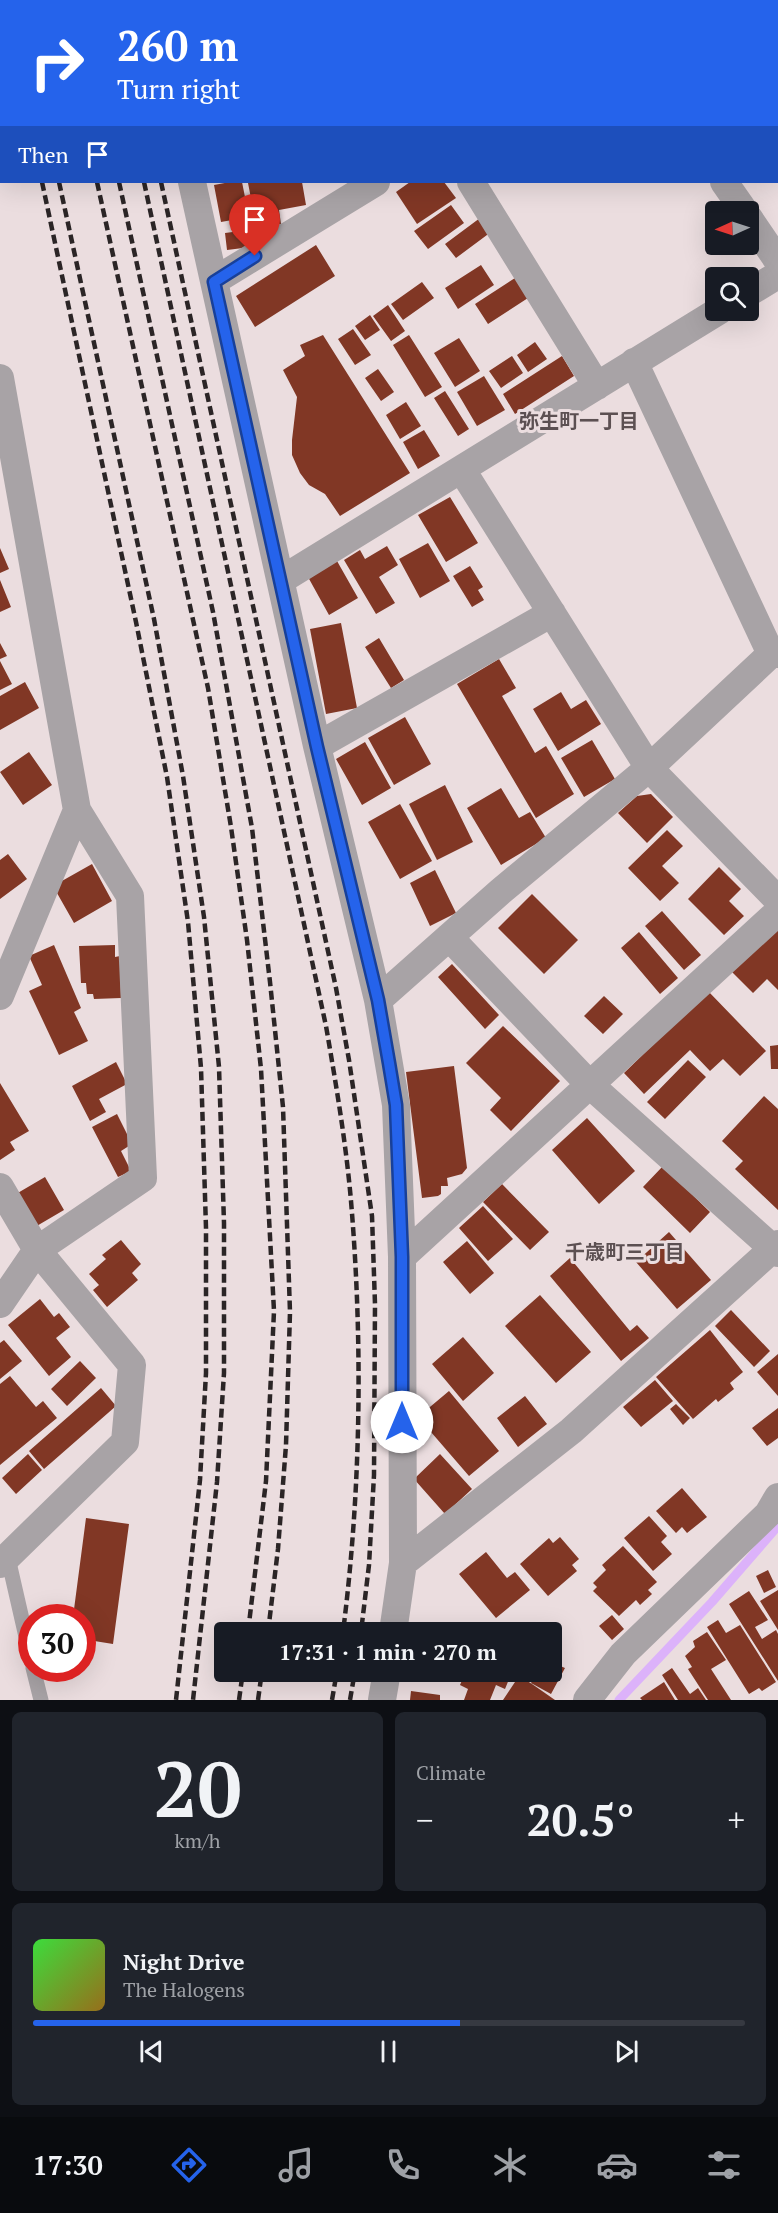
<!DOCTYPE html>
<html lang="en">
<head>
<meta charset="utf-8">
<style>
	:root { --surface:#171b24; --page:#20242c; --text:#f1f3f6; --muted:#9ea1a6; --line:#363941; --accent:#2563eb }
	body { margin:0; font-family:"PT Serif","Noto Sans JP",serif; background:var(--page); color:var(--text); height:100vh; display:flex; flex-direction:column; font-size:22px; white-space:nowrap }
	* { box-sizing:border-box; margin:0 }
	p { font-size:20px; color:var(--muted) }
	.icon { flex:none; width:33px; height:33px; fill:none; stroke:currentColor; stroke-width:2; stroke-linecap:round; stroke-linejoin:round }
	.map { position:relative; height:1700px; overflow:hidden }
	.sheet { display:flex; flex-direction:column; gap:12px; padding:12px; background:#0d0f14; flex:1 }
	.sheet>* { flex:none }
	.hud { position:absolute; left:0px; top:0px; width:778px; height:183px; box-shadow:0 6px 24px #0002; background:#2563eb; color:#fff; overflow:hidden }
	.needle { width:39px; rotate:267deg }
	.controls { position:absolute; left:705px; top:201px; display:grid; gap:12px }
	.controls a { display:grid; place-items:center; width:54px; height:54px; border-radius:6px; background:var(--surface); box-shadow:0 6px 24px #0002; font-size:30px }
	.speed { position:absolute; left:18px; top:1604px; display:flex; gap:12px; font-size:30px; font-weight:700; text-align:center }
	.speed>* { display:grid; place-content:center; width:78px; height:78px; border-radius:50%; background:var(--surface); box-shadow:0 6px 24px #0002; line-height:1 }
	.speed .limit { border:9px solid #d22; background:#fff; color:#111 }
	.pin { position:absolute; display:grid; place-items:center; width:51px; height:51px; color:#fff; margin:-62px -26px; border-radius:50% 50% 50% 0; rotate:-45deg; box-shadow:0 0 6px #0007 }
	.pin .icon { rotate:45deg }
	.me { position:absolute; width:66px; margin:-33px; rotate:0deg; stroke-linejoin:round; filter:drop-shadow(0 0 4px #0008) }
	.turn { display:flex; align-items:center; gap:21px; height:126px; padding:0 18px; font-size:27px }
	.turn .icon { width:78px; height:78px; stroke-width:2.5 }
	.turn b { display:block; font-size:42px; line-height:51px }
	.then { display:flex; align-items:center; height:57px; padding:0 18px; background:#0003; gap:12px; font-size:22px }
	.big { font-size:45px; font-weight:700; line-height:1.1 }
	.sheet .tile { flex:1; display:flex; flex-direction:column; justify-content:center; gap:9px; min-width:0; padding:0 21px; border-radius:9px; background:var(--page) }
	.sheet .dial { align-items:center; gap:0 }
	.dial b { font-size:78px; line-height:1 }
	.song { display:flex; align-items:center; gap:18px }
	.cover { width:72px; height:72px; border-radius:9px; background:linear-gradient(135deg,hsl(120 70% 55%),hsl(40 70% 35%)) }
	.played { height:6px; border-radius:3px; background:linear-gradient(90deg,var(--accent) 60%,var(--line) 60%) }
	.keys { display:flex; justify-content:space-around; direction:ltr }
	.heat { display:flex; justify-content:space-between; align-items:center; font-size:33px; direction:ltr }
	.sheet .tiles { flex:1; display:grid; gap:12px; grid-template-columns:1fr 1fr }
	.tile:last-child { grid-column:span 2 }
	.trip { position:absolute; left:214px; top:1622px; width:348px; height:60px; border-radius:6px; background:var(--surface); box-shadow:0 6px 24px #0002; font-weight:700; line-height:60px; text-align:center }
	.menu { display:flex; height:96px; justify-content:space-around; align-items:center; background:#090b0e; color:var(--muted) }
	.menu .icon { width:42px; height:42px }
	.menu .active { color:var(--accent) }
	.menu b { font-size:27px; color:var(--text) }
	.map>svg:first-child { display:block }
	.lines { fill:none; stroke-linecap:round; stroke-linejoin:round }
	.stream { stroke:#dcb2fa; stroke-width:9 }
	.building { fill:#813725 }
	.lane { stroke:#a8a3a6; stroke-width:15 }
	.street { stroke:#a8a3a6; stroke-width:28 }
	.rail { stroke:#2b2526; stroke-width:4.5; stroke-dasharray:9 4.5; stroke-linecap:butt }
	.route-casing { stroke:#184099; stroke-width:15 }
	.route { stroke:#2563eb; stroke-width:10 }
	.labels { text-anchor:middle; stroke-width:6; stroke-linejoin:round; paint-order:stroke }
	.neighbourhood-label { font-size:20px; font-weight:bold; fill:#5c5052; stroke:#ebdddf }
</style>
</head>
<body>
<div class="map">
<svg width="778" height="1700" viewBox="0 0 778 1700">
	<rect width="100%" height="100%" fill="#ebdddf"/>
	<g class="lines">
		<path class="stream" d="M619,1700L712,1602L778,1526"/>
	</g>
	<path class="building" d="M230,182H242L249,217L221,222L214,185Z
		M255,182H302L306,205L279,210L281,224L257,229L248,183Z
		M410,182H444L456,198L417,224L396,192Z
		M451,205L464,223L428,249L414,231Z
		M480,218L491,232L456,258L445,244Z
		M248,230L251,247L227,250L225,233Z
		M316,245L335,276L255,327L236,296Z
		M481,265L494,285L458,309L445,288Z
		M515,278L528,298L488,324L475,304Z
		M422,282L434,298L403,320L391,304Z
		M388,305L405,331L391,341L373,316Z
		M370,315L380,330L365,340L355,326Z
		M353,329L371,355L355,365L338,339Z
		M323,335L410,473L340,516L325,494L309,485L300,473L292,455V440L297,397L283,370L305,356L300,345Z
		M409,335L442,387L425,397L393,345Z
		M459,338L480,371L455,387L434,353Z
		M535,342L547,359L528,372L517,355Z
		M512,356L523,373L501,388L489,371Z
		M562,356L574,376L515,414L503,394Z
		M378,369L394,392L381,401L365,378Z
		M484,376L505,410L477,426L457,392Z
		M445,391L469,429L458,436L434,398Z
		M406,402L421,426L400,439L386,415Z
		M424,430L440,456L418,469L403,442Z
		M450,497L478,543L446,562L418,515Z
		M428,543L450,581L420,598L399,559Z
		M387,546L398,565L379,577L395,603L376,614L344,560L360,550L365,559Z
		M0,548L9,569L0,573Z
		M337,561L358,598L329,615L308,577Z
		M470,566L483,587L478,590L484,600L472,607L453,576Z
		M0,580L11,607L0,612Z
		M341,623L357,708L326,714L310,629Z
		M379,638L404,680L391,688L365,647Z
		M0,643L7,656L0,659Z
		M499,659L516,688L502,696L535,753L546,746L574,794L536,818L457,684Z
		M0,661L12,684L0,690Z
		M25,682L39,708L0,730V696Z
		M561,692L571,709L586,700L601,724L558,751L533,709Z
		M405,717L431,764L394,785L368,738Z
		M592,740L615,779L584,797L561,758Z
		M365,742L391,788L362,805L336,759Z
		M29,752L52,785L23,805L0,772Z
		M445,785L473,842L437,860L409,804Z
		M501,788L519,818L530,812L546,838L501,865L467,808Z
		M651,794L673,817L647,843L618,813L637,796Z
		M400,804L432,861L400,879L368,822Z
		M667,830L683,846L662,866L679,883L660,901L628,868Z
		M8,854L27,879L0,899V860Z
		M92,864L112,901L74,923L53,886Z
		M719,867L741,889L729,901L744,916L724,935L688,899Z
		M435,870L456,913L430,926L410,883Z
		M532,894L578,940L544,974L498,928Z
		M662,911L701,955L684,970L645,926Z
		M778,920V990L767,979L753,993L729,969Z
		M639,932L678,978L660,994L621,948Z
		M54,945L81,1008L74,1012L88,1041L59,1055L29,991L42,985L29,956Z
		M115,945V957L120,956L121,998L94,999L93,994H87L86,983H81L79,946Z
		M452,964L499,1015L485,1029L438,977Z
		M708,991L766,1051L740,1076L723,1059L710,1071L690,1050L644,1094L624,1073Z
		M604,996L623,1014L603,1034L584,1016Z
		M503,1026L560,1081L511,1131L490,1110L501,1098L466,1063Z
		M778,1045V1069H771L770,1046Z
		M688,1060L706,1077L665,1119L647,1102Z
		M116,1062L127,1084L99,1099L106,1112L90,1121L72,1086Z
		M454,1066L467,1168L462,1174L447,1178L448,1186H441V1194L438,1196L422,1198L406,1072Z
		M0,1083L29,1131L10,1142L15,1150L0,1160Z
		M764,1096L778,1109V1210L735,1169L743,1161L722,1141Z
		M117,1114L132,1144L121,1151L131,1171L118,1177L92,1127Z
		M587,1118L635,1171L599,1204L552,1150Z
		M663,1166L710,1212L690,1233L643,1187Z
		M45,1177L64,1210L35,1227L16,1194Z
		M502,1184L549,1232L530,1250L483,1202Z
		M483,1206L513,1239L488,1261L459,1228Z
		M669,1232L711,1280L677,1309L636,1262Z
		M121,1240L141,1264L132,1273L138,1280L107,1307L93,1290L99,1285L89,1274L106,1259L102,1255Z
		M467,1241L494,1273L470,1294L443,1262Z
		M570,1258L630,1331L637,1325L649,1338L621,1361L550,1276Z
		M540,1295L591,1352L556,1383L505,1326Z
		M40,1299L54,1317L59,1313L70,1327L56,1338L71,1357L49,1376L8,1325Z
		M731,1310L770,1351L754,1367L715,1326Z
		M710,1330L743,1372L730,1383L734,1389L718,1402L716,1399L693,1419L656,1377Z
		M463,1337L494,1373L463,1401L432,1364Z
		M4,1340L22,1361L0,1379V1343Z
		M778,1354V1396L757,1372Z
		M80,1361L96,1378L67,1406L51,1389Z
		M10,1376L36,1407L43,1401L57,1418L0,1465V1384Z
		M655,1380L673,1401L641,1427L623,1407Z
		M101,1388L116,1406L44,1469L29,1451Z
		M449,1391L499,1451L469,1476L418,1417Z
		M525,1396L547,1424L518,1447L497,1418Z
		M676,1404L690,1418L683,1425L670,1409Z
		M778,1408V1438L767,1446L752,1428Z
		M28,1454L42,1470L16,1494L2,1478Z
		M440,1454L472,1489L445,1514L414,1479Z
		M682,1488L707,1517L687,1533L682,1527L676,1533L656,1511Z
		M649,1516L667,1536L661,1542L672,1554L653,1571L624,1538Z
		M86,1518L129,1524L113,1644L82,1639V1617H73Z
		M560,1537L579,1559L572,1565L577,1571L548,1596L520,1564L549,1538L553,1543Z
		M623,1546L657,1582L648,1590L652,1594L640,1605L636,1600L619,1616L593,1591L597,1587L593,1583L606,1570L602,1565Z
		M486,1552L507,1578L515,1572L530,1590L496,1618L459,1574Z
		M768,1570L776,1587L764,1593L756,1576Z
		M778,1590V1630L760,1601Z
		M749,1591L768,1620L755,1627L762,1639L776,1630L778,1634V1681L729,1604Z
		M612,1615L624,1629L612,1640L599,1626Z
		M718,1620L726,1633L740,1625L776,1682L762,1691L759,1688L749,1694L707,1627Z
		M707,1632L726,1660L711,1669L731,1700H708L688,1669L692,1667L685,1656L695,1647L693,1641Z
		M552,1657L560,1661L558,1665L565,1668L551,1694L531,1683L535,1676L526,1671H552Z
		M672,1668L690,1694L698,1688L706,1700H678L662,1675Z
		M466,1671H518L516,1674L512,1672L505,1689L496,1685L490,1700H464L468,1689L460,1685Z
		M519,1676L532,1684L555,1700H503Z
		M664,1682L675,1700H642L640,1698Z
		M411,1691L440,1695V1700H410Z"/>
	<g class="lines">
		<path class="lane" d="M8,1558L32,1663
			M33,1668L41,1700"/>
		<path class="street" d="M152,0V2
			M433,0V2
			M648,0L649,2
			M192,182L317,746L378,1000L396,1105L402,1257L403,1563L393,1632
			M471,182L597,386
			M724,182L745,212
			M748,217L778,261
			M214,281L376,182
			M748,293L778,275
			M634,362L771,654
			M0,378L77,810L0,996
			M462,470L649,768L778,900
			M281,580L720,310
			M317,746L552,613
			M449,937L590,1085L778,1253
			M378,1000L501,891L649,768L771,654H778
			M0,1187L37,1250L132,1365L125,1442L0,1564
			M402,1257L778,912
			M0,1304L37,1250L143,1178L130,896L77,810
			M403,1563L571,1431L778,1244
			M382,1700L387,1671
			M587,1700L623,1654L768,1514L778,1497"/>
		<path class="rail" d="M2,0L3,2
			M19,0L20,2
			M57,0L58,2
			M79,0V2
			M106,0V2
			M122,0L123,2
			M42,182L136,622L167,777L188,922L201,1068L206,1228V1373L200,1480L176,1700
			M59,182L154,619L183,776L204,917L219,1067L224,1223V1373L217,1482L193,1700
			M97,182L208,688L231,827L247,940L261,1069L274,1311L266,1481L248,1632
			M119,182L213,612L252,828L270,982L283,1107L290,1312L286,1445L278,1549L268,1632
			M144,182L326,1026C336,1084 346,1143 351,1201C363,1344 361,1490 343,1632
			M161,182L336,988L349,1060L372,1216L375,1304L374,1475L369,1565L361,1632
			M239,1700L243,1671
			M258,1700L262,1671
			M332,1700L337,1671
			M350,1700L355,1671"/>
	</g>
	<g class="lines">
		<defs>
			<path id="route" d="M255,256L214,282L317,747L378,1000L389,1063L396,1105L402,1257V1422"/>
		</defs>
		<use href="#route" class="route-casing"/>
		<use href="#route" class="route"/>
	</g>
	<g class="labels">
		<g class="neighbourhood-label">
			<text x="579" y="428">弥生町一丁目</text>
			<text x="625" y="1259">千歳町三丁目</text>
		</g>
	</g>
</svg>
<div class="controls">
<a><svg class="needle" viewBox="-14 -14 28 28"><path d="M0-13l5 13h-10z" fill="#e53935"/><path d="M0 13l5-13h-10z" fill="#9ea1a6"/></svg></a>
<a><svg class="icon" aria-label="search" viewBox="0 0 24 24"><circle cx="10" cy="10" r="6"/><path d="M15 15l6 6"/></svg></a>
</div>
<div class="speed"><div class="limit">30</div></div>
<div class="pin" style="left:255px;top:256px;background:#d93025"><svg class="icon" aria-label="arrive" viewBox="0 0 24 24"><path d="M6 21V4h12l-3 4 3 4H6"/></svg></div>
<svg class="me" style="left:402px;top:1422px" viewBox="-20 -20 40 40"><circle r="19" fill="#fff"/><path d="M0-13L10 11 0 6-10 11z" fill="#2563eb"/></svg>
<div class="trip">17:31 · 1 min · 270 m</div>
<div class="hud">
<div class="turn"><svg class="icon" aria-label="right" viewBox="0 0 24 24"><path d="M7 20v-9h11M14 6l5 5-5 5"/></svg><div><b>260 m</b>Turn right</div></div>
<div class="then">Then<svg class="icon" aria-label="arrive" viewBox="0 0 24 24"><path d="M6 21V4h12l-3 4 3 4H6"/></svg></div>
</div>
</div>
<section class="sheet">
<div class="tiles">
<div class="tile dial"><b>20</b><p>km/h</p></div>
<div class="tile"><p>Climate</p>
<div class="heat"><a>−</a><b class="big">20.5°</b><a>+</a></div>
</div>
<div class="tile">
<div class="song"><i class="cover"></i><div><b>Night Drive</b><p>The Halogens</p></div></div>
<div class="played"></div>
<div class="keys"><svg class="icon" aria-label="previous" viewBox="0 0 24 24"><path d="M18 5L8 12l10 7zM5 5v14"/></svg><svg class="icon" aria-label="pause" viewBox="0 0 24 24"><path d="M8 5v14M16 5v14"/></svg><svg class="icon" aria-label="next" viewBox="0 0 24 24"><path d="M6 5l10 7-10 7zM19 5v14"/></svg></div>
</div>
</div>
</section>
<nav class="menu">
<b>17:30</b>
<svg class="icon active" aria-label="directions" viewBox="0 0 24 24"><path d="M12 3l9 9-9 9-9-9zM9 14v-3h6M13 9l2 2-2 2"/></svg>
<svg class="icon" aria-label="music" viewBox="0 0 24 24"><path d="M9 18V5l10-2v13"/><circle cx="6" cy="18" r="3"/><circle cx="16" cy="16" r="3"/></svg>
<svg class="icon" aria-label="phone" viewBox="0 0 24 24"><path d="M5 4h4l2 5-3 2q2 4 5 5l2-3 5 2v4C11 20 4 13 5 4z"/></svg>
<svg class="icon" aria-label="climate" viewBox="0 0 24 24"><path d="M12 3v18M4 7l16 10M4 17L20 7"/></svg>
<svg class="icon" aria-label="car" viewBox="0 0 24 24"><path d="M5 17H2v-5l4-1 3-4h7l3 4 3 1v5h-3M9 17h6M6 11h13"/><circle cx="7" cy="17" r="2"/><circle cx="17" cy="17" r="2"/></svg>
<svg class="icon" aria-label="filters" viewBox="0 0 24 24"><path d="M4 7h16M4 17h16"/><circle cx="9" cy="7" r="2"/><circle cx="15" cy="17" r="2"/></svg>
</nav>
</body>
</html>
